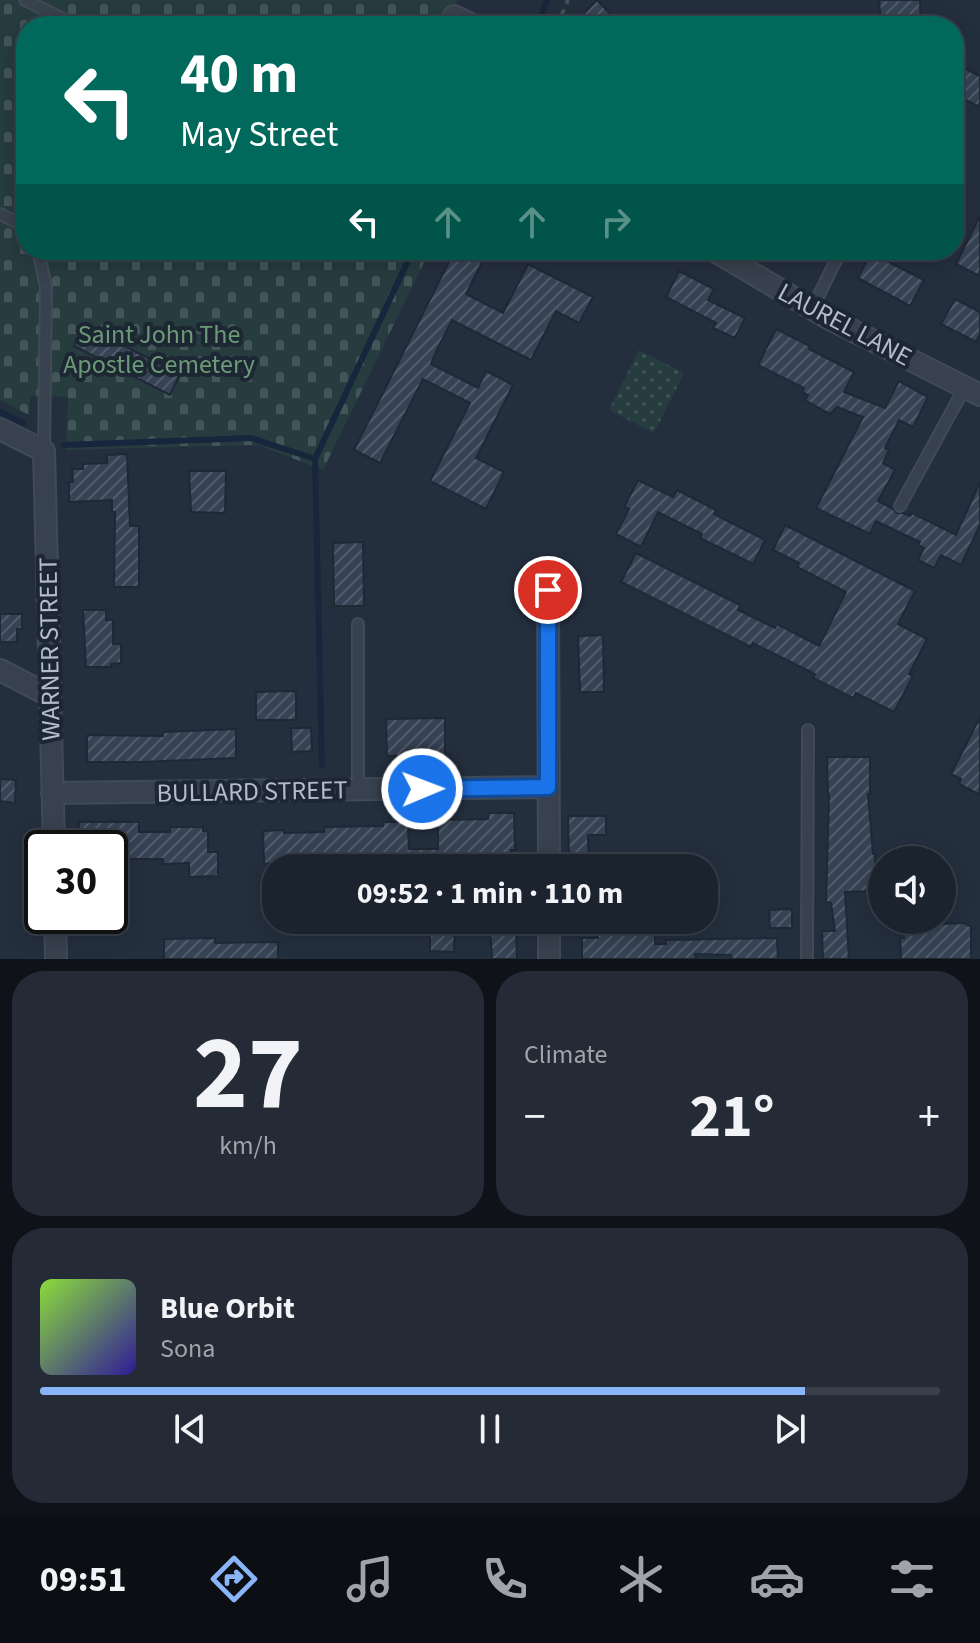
<!DOCTYPE html>
<html lang="en">
<head>
<meta charset="utf-8">
<style>
	:root { --surface:#1b232e; --page:#242b36; --text:#f1f3f6; --muted:#a0a4aa; --line:#39404a; --accent:#8ab4f8 }
	body { margin:0; font-family:"Source Sans 3",sans-serif; background:var(--page); color:var(--text); height:100vh; display:flex; flex-direction:column; font-size:30px; white-space:nowrap }
	* { box-sizing:border-box; margin:0 }
	p { font-size:26px; color:var(--muted) }
	.icon { flex:none; width:44px; height:44px; fill:none; stroke:currentColor; stroke-width:2; stroke-linecap:round; stroke-linejoin:round }
	.map { position:relative; height:959px; overflow:hidden }
	.details { display:flex; flex-direction:column; gap:12px; padding:12px; background:#0f1319; flex:1 }
	.details>* { flex:none }
	.hud { position:absolute; left:16px; top:16px; width:948px; height:244px; border-radius:32px; box-shadow:0 4px 20px #0003,0 0 0 2px var(--line); background:#00695c; color:#fff; overflow:hidden }
	.buttons { position:absolute; left:868px; top:846px; display:grid; gap:16px }
	.buttons a { display:grid; place-items:center; width:88px; height:88px; border-radius:50%; background:var(--surface); box-shadow:0 4px 20px #0003,0 0 0 2px var(--line); font-size:40px }
	.speed { position:absolute; left:24px; top:830px; display:flex; gap:16px; font-size:40px; font-weight:700; text-align:center }
	.speed>* { display:grid; place-content:center; width:104px; height:104px; border-radius:50%; background:var(--surface); box-shadow:0 4px 20px #0003,0 0 0 2px var(--line); line-height:1 }
	.speed .limit { border:4px solid #111; border-radius:12px; background:#fff; color:#111 }
	.pin { position:absolute; display:grid; place-items:center; width:68px; height:68px; color:#fff; margin:-34px; border:4px solid #fff; border-radius:50%; box-shadow:0 2px 8px #0007 }
	.me { position:absolute; width:88px; margin:-44px; rotate:89deg; stroke-linejoin:round; filter:drop-shadow(0 0 6px #0008) }
	.turn { display:flex; align-items:center; gap:28px; height:168px; padding:0 32px; font-size:36px }
	.turn .icon { width:104px; height:104px; stroke-width:2.5 }
	.turn b { display:block; font-size:56px; line-height:68px }
	.lanes { display:flex; align-items:center; height:76px; padding:0 32px; background:#0003; justify-content:center; gap:40px; direction:ltr }
	.lanes .off { opacity:.35 }
	.big { font-size:60px; font-weight:700; line-height:1.1 }
	.details .card { flex:1; display:flex; flex-direction:column; justify-content:center; gap:12px; min-width:0; padding:0 28px; border-radius:32px; background:var(--page) }
	.details .dial { align-items:center; gap:0 }
	.dial b { font-size:104px; line-height:1 }
	.song { display:flex; align-items:center; gap:24px }
	.cover { width:96px; height:96px; border-radius:12px; background:linear-gradient(135deg,hsl(90 70% 55%),hsl(250 70% 35%)) }
	.played { height:8px; border-radius:4px; background:linear-gradient(90deg,var(--accent) 85%,var(--line) 85%) }
	.keys { display:flex; justify-content:space-around; direction:ltr }
	.heat { display:flex; justify-content:space-between; align-items:center; font-size:44px; direction:ltr }
	.details .tiles { flex:1; display:grid; gap:12px; grid-template-columns:1fr 1fr }
	.card:last-child { grid-column:span 2 }
	.trip { position:absolute; left:262px; top:854px; width:456px; height:80px; border-radius:32px; background:var(--surface); box-shadow:0 4px 20px #0003,0 0 0 2px var(--line); font-weight:700; line-height:80px; text-align:center }
	.menu { display:flex; height:128px; justify-content:space-around; align-items:center; background:#0b0e12; color:var(--muted) }
	.menu .icon { width:56px; height:56px }
	.menu .active { color:var(--accent) }
	.menu b { font-size:36px; color:var(--text) }
	.map>svg:first-child { display:block }
	.green { fill:url(#green-dots) }
	.cemetery { fill:url(#cemetery-stones) }
	.lines { fill:none; stroke-linecap:round; stroke-linejoin:round }
	.stream { stroke:#17263c; stroke-width:6 }
	.building { fill:url(#building-hatch); stroke:#1f2835; stroke-width:2 }
	.lane-casing { stroke:#414a57; stroke-width:14 }
	.street-casing { stroke:#414a57; stroke-width:24 }
	.path { stroke:#3f5557; stroke-width:4; stroke-dasharray:6 6; stroke-linecap:butt }
	.lane { stroke:#38414e; stroke-width:10 }
	.street { stroke:#38414e; stroke-width:20 }
	.route-casing { stroke:#114b97; stroke-width:20 }
	.route { stroke:#1a73e8; stroke-width:14 }
	.labels { text-anchor:middle; stroke-width:8; stroke-linejoin:round; paint-order:stroke }
	.street-label { font-size:26px; fill:#b4bcc9; stroke:#1d2633 }
	.park-label { font-size:26px; fill:#6b9a76; stroke:#1d2633 }
</style>
</head>
<body>
<div class="map">
<svg width="980" height="959" viewBox="0 0 980 959">
	<defs>
		<pattern id="green-dots" width="8" height="8" patternUnits="userSpaceOnUse" patternTransform="scale(2)"><rect width="8" height="8" fill="#263c3f"/><path d="M2 2h.1M6 6h.1" fill="none" stroke="#435659" stroke-width="1.8" stroke-linecap="round"/></pattern>
		<pattern id="cemetery-stones" width="16" height="16" patternUnits="userSpaceOnUse" patternTransform="scale(2)"><rect width="16" height="16" fill="#263c3f"/><path d="M2 7V4a2 2 0 0 1 4 0v3zM10 15v-3a2 2 0 0 1 4 0v3z" fill="#435659"/></pattern>
		<pattern id="building-hatch" width="6" height="6" patternUnits="userSpaceOnUse" patternTransform="scale(2)"><rect width="6" height="6" fill="#364354"/><path d="M-1 1l2-2M0 6l6-6M5 7l2-2" fill="none" stroke="#515c6b"/></pattern>
	</defs>
	<rect width="100%" height="100%" fill="#242f3e"/>
	<path class="green" d="M639,350L684,373L654,433L609,410Z"/>
	<path class="cemetery" d="M0,0H458L445,26H26V250H430L323,470L258,445L66,450L68,397L30,396L29,415L0,400Z"/>
	<g class="lines">
		<path class="stream" d="M538,26L547,0
			M0,412L23,423
			M64,445L251,438L315,459L413,250
			M315,459L322,765"/>
	</g>
	<path class="building" d="M597,0L622,26H572Z
		M879,0H920L921,26H881Z
		M954,63L980,76V107L954,94Z
		M980,216V276L956,264Z
		M455,250H488L466,294L503,313L528,264L593,297L579,323L556,311L531,360L452,320L435,354L431,364L478,388L486,371L513,385L476,458L504,472L486,509L430,481L470,403L423,379L380,463L354,450Z
		M871,253L924,280L910,306L858,278Z
		M679,271L714,289L708,300L745,318L735,338L713,328L716,323L666,297Z
		M955,299L980,312V334L976,342L941,324Z
		M84,326L180,374L170,395L74,346Z
		M776,329L810,346L809,349L854,372L844,392L885,408L899,381L928,397L913,427L899,420L885,448L889,450L883,463L895,470L878,501L892,508L897,513H903L910,516L912,513L956,535L980,482V525L961,565L941,555L934,568L918,560L924,548L918,545L920,542L876,521L870,534L816,508L863,417L837,407L830,414L805,400L808,395L802,392L804,388L758,365Z
		M127,454L130,526H139V587H114L115,512H112V500L69,502V482H73L72,469H83V464L107,463V455Z
		M189,471H226L225,513L191,512Z
		M638,480L673,497L677,490L716,510L714,514L765,540L753,564L700,538L702,534L658,512L641,547L616,534L629,509L624,507Z
		M785,525L915,591L898,624L927,639L909,674L913,676L894,712L856,693L853,698L813,678L815,674L753,643L751,647L621,582L636,553L740,605L738,610L775,628L777,624L819,646L846,592L797,567L799,563L773,550Z
		M363,542L364,606H334L333,543Z
		M83,610H106V620H113V644H121V663L111,664V667H86Z
		M0,614H22V629H17V642H0Z
		M603,635L604,692H580L578,636Z
		M296,691V720H256V692Z
		M980,717V795L959,784L961,779L951,774Z
		M445,718V755L387,756L386,719Z
		M291,728H311L312,751L292,752Z
		M236,729V758L140,762H87V735L163,736V732Z
		M827,757H870V794H868L873,854H875L876,891L845,892L849,959H823L822,931H835L831,903L826,902L829,795H828Z
		M0,779L16,780L15,803L0,801Z
		M488,813H514L515,850H511L512,868H378L377,858H348V866H320V868H272V863L264,864L263,831L284,830V833L324,832V827L383,826V822H408L409,849H438V820L488,819Z
		M568,816H606V835H588L589,868H569Z
		M79,822H139V832H170V827H203V831H208V852H218V876L189,877V863L163,864V859H110V848H105V841H78Z
		M792,909V928H770L769,910Z
		M430,920H455L454,952L430,951Z
		M921,922L941,924L964,923L971,927V959H901L900,938H904V929L922,928Z
		M490,926H516L517,959H492Z
		M655,933V944H666V940L777,938L778,959H731V955L695,954L696,959H582V938H598L597,934Z
		M215,938V943L278,942V959H164V939Z"/>
	<g class="lines">
		<defs>
			<path id="lane" d="M25,0L77,26
				M0,214L26,227
				M38,250L46,287L44,451
				M812,309L841,250
				M900,506L965,387
				M358,624V790
				M807,959L808,730"/>
			<path id="street" d="M454,16L475,26
				M713,250L826,317L980,395
				M0,429L44,451L54,848
				M548,590L549,868
				M0,670L50,696
				M52,793L548,787
				M55,916L56,959
				M549,920V959"/>
		</defs>
		<use href="#lane" class="lane-casing"/>
		<use href="#street" class="street-casing"/>
		<path class="path" d="M557,26L568,0"/>
		<use href="#lane" class="lane"/>
		<use href="#street" class="street"/>
	</g>
	<g class="lines">
		<defs>
			<path id="route" d="M422,789L548,787V590"/>
		</defs>
		<use href="#route" class="route-casing"/>
		<use href="#route" class="route"/>
	</g>
	<g class="labels">
		<g class="street-label">
			<text transform="translate(845 324) rotate(28)" y="9">LAUREL LANE</text>
			<text transform="translate(49 649) rotate(-91)" y="9">WARNER STREET</text>
			<text transform="translate(252 791) rotate(-1)" y="9">BULLARD STREET</text>
		</g>
		<g class="park-label">
			<text x="159" y="343">Saint John The<tspan x="159" dy="30">Apostle Cemetery</tspan></text>
		</g>
	</g>
</svg>
<div class="buttons">
<a><svg class="icon" aria-label="sound" viewBox="0 0 24 24"><path d="M4 9h4l5-4v14l-5-4H4zM17 9q2 3 0 6"/></svg></a>
</div>
<div class="speed"><div class="limit">30</div></div>
<div class="pin" style="left:548px;top:590px;background:#d93025"><svg class="icon" aria-label="arrive" viewBox="0 0 24 24"><path d="M6 21V4h12l-3 4 3 4H6"/></svg></div>
<svg class="me" style="left:422px;top:789px" viewBox="-20 -20 40 40"><circle r="17" fill="#1a73e8" stroke="#fff" stroke-width="3"/><path d="M0-11L8 9 0 5-8 9z" fill="#fff"/></svg>
<div class="trip">09:52 · 1 min · 110 m</div>
<div class="hud">
<div class="turn"><svg class="icon" aria-label="left" viewBox="0 0 24 24"><path d="M17 20v-9H6M10 6l-5 5 5 5"/></svg><div><b>40 m</b>May Street</div></div>
<div class="lanes"><svg class="icon" aria-label="left" viewBox="0 0 24 24"><path d="M17 20v-9H6M10 6l-5 5 5 5"/></svg><svg class="icon off" aria-label="ahead" viewBox="0 0 24 24"><path d="M12 20V5M6 11l6-6 6 6"/></svg><svg class="icon off" aria-label="ahead" viewBox="0 0 24 24"><path d="M12 20V5M6 11l6-6 6 6"/></svg><svg class="icon off" aria-label="right" viewBox="0 0 24 24"><path d="M7 20v-9h11M14 6l5 5-5 5"/></svg></div>
</div>
</div>
<section class="details">
<div class="tiles">
<div class="card dial"><b>27</b><p>km/h</p></div>
<div class="card"><p>Climate</p>
<div class="heat"><a>−</a><b class="big">21°</b><a>+</a></div>
</div>
<div class="card">
<div class="song"><i class="cover"></i><div><b>Blue Orbit</b><p>Sona</p></div></div>
<div class="played"></div>
<div class="keys"><svg class="icon" aria-label="previous" viewBox="0 0 24 24"><path d="M18 5L8 12l10 7zM5 5v14"/></svg><svg class="icon" aria-label="pause" viewBox="0 0 24 24"><path d="M8 5v14M16 5v14"/></svg><svg class="icon" aria-label="next" viewBox="0 0 24 24"><path d="M6 5l10 7-10 7zM19 5v14"/></svg></div>
</div>
</div>
</section>
<nav class="menu">
<b>09:51</b>
<svg class="icon active" aria-label="directions" viewBox="0 0 24 24"><path d="M12 3l9 9-9 9-9-9zM9 14v-3h6M13 9l2 2-2 2"/></svg>
<svg class="icon" aria-label="music" viewBox="0 0 24 24"><path d="M9 18V5l10-2v13"/><circle cx="6" cy="18" r="3"/><circle cx="16" cy="16" r="3"/></svg>
<svg class="icon" aria-label="phone" viewBox="0 0 24 24"><path d="M5 4h4l2 5-3 2q2 4 5 5l2-3 5 2v4C11 20 4 13 5 4z"/></svg>
<svg class="icon" aria-label="climate" viewBox="0 0 24 24"><path d="M12 3v18M4 7l16 10M4 17L20 7"/></svg>
<svg class="icon" aria-label="car" viewBox="0 0 24 24"><path d="M5 17H2v-5l4-1 3-4h7l3 4 3 1v5h-3M9 17h6M6 11h13"/><circle cx="7" cy="17" r="2"/><circle cx="17" cy="17" r="2"/></svg>
<svg class="icon" aria-label="filters" viewBox="0 0 24 24"><path d="M4 7h16M4 17h16"/><circle cx="9" cy="7" r="2"/><circle cx="15" cy="17" r="2"/></svg>
</nav>
</body>
</html>
